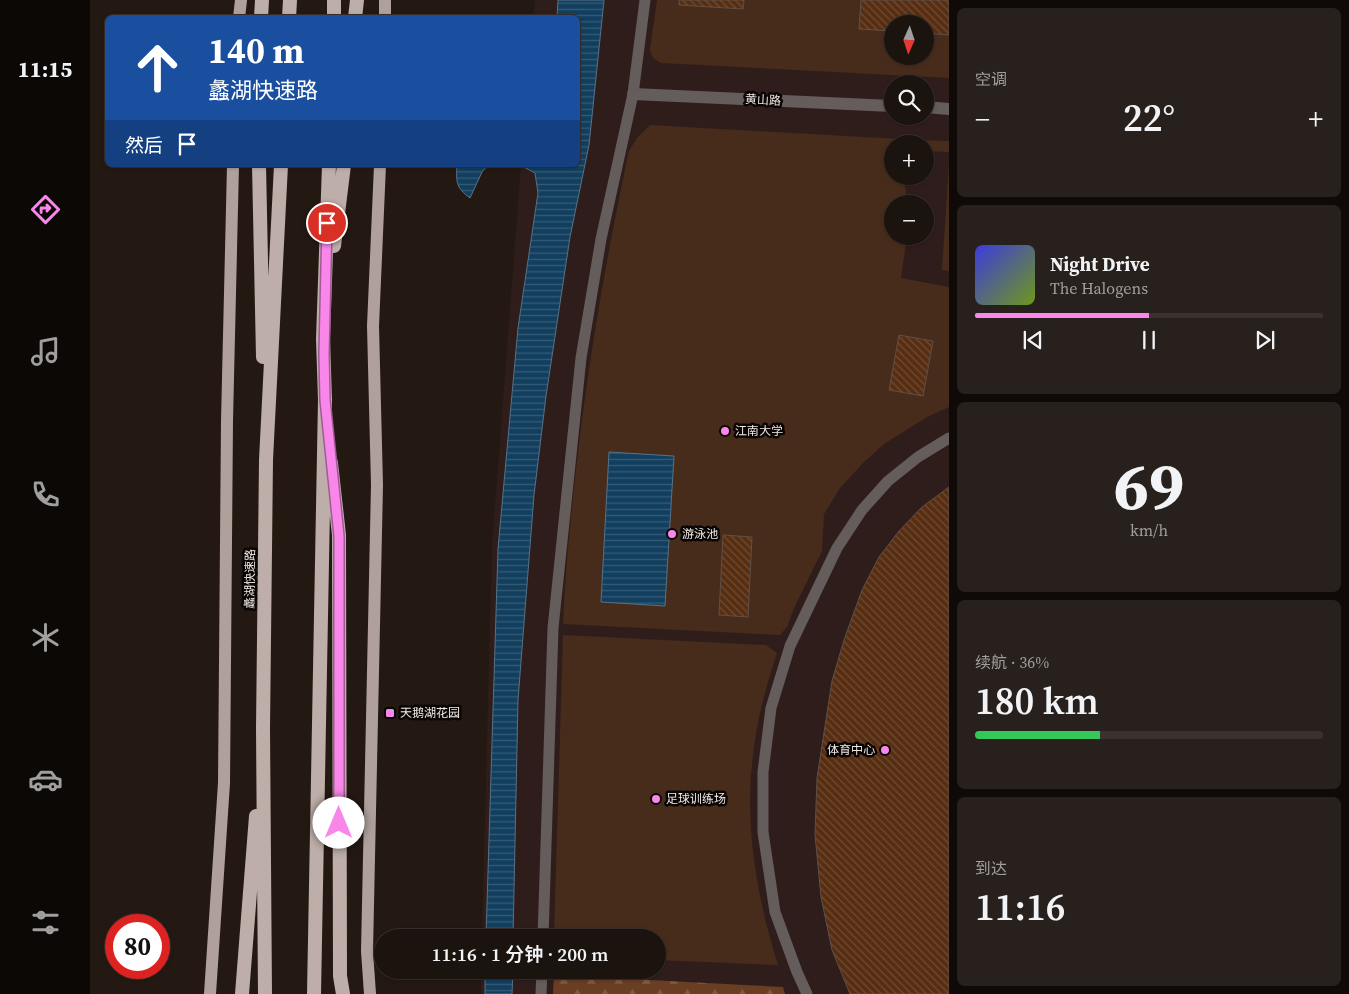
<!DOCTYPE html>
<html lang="zh">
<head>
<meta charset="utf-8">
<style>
	:root { --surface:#1b130e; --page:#28201c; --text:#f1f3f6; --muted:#a09e9e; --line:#39322e; --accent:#f987e9 }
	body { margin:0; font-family:"Source Serif 4","Noto Sans SC",serif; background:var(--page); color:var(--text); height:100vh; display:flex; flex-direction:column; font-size:19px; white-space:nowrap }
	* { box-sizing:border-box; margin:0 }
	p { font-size:16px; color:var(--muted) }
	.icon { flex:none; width:28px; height:28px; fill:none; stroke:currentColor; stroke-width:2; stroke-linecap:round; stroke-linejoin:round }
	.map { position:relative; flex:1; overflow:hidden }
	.sheet { display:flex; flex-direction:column; gap:8px; padding:8px; background:#0f0a08; width:400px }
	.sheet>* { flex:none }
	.guide { position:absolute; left:15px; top:15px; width:475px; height:152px; border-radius:8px; box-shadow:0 1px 4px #0004,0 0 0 1px var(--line); background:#1a4fa0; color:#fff; overflow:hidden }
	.needle { width:32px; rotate:183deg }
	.tools { position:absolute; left:794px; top:15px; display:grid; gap:10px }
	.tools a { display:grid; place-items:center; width:50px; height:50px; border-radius:50%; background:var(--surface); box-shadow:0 1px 4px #0004,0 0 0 1px var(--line); font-size:25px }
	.speed { position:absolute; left:15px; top:914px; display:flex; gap:10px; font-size:25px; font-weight:700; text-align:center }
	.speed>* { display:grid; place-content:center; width:65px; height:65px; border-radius:50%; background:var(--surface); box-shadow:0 1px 4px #0004,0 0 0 1px var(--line); line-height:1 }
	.speed .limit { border:8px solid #d22; background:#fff; color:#111 }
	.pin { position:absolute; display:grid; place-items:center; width:42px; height:42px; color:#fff; margin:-21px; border:2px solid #fff; border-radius:50%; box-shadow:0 1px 5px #0007 }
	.me { position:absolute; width:55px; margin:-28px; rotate:0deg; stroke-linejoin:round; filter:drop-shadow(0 0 4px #0008) }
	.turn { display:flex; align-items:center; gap:18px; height:105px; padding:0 20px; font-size:22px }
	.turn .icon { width:65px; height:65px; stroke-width:2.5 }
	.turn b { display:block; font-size:35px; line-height:42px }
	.then { display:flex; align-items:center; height:48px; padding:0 20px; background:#0003; gap:10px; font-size:19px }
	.big { font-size:38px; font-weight:600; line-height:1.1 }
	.sheet .card { flex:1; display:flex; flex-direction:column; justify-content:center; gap:8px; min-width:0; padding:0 18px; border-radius:8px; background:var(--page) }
	.sheet .dial { align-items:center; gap:0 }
	.dial b { font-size:65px; line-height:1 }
	.song { display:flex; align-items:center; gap:15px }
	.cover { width:60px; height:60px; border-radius:8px; background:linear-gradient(135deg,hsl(240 70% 55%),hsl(80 70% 35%)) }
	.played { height:5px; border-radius:2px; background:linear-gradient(90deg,var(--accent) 50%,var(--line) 50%) }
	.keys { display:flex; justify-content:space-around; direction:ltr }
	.heat { display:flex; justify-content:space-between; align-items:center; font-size:28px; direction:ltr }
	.charge { height:8px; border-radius:4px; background:linear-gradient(90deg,#34c759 36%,var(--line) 0) }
	.trip { position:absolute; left:284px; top:929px; width:292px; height:50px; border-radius:25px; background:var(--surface); box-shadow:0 1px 4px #0004,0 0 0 1px var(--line); font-weight:600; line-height:50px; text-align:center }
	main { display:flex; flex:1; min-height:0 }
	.menu { display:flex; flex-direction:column; width:90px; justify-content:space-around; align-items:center; background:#0b0806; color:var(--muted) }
	.menu .icon { width:35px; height:35px }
	.menu .on { color:var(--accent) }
	.menu b { font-size:22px; color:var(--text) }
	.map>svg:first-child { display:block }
	.education { fill:#2f1d1c; fill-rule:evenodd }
	.grass { fill:#482c1b; fill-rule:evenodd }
	.forest { fill:url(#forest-firs) }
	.water { fill:url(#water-rules); stroke:#567287 }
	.building { fill:url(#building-back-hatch); stroke:#5d5049 }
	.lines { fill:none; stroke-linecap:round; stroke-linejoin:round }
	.service { stroke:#645d5b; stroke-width:11 }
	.minor { stroke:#645d5b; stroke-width:12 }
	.primary { stroke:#afa09c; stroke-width:12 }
	.trunk { stroke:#beaea9; stroke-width:14 }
	.route-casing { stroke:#a25897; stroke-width:12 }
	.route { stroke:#f987e9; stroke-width:9 }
	.poi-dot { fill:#f987e9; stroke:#090504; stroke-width:2 }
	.labels { text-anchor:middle; stroke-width:5; stroke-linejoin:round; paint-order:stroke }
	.street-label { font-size:12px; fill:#f1e9e4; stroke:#090504 }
	.poi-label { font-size:12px; fill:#f1e9e4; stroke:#090504; text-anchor:start }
</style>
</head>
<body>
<main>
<nav class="menu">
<b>11:15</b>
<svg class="icon on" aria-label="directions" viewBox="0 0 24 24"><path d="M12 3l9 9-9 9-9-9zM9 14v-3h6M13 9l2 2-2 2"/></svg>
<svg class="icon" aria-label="music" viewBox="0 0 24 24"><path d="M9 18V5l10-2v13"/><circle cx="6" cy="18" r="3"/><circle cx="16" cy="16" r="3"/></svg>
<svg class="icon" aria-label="phone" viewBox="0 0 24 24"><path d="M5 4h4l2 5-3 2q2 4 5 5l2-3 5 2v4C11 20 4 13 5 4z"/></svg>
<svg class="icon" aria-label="climate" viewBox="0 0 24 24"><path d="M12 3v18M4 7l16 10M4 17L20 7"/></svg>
<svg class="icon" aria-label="car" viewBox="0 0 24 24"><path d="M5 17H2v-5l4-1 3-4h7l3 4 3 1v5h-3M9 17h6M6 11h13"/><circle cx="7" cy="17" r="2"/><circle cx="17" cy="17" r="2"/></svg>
<svg class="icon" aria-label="filters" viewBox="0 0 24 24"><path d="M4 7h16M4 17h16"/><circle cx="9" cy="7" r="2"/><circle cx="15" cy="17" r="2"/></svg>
</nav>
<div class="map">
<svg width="859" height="994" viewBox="0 0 859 994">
	<defs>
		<pattern id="forest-firs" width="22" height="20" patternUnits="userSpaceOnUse" patternTransform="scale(1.25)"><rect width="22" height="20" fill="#693e23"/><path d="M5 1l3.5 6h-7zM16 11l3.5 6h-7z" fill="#7f5a43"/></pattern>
		<pattern id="water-rules" width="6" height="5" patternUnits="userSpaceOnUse" patternTransform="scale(1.25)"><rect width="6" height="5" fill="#133f5f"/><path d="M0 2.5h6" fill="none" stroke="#365b76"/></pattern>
		<pattern id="building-back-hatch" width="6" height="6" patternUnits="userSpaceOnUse" patternTransform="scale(1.25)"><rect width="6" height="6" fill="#572e12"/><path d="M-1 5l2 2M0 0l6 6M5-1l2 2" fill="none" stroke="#704c34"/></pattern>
	</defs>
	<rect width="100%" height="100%" fill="#241912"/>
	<path class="education" d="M445,0H859V994H391V970H568V938L392,937L402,546L431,165H488V18L443,17ZM802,24H835V56H802ZM802,84H835V116H802ZM802,144H835V176H802ZM802,204H835V236H802Z"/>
	<path class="grass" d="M567,0H859V78L571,63L563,58L560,50ZM802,24H835V56H802Z
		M560,125L809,139L810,144H802V176H814L817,204H802V236H817L811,278L859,287V407L837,417L794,444L773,463L750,488L734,514L732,551L704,608L697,627L690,635L473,624C475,579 479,533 484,488C496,375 515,262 539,151L547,138Z
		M829,140L859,141V152L835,151V144H830Z
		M859,164V271L852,270Z
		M473,635L676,645L687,653C675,689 665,726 662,765C655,832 668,901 688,965L568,960V938L464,937Z"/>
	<path class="forest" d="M464,975L693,987L695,994H463Z"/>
	<path class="water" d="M468,0H514L499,145L480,237L456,396L444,495L428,700L423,937H396L408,549L428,328L448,193L445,173L430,165H488V18L467,17Z
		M367,165H398L392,172L380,198C366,188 366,182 367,165Z
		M519,452L584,456L575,606L511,602Z
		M395,970H423L422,994H395Z"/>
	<path class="building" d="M589,0H654L653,9L589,5Z
		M771,0H859V35L835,33V24H802V31L769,29Z
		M809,335L843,341L833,396L799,390Z
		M859,487V994H760L742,950L731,897L725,835L727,778L742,681L754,640L772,590L789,557L809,531L832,507Z
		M633,535L662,537L658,617L629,615Z"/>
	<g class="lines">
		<path class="service" d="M453,938L463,628L491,358L511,239L543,94L555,0
			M451,994L452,970
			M717,994L707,972L685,912L673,832V772L681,708L700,646L747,548L772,510L798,481L828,457L859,438"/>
		<path class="minor" d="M543,94L802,106
			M835,107L859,109"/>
		<path class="primary" d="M295,0V18
			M149,18L151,0
			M120,994L134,783L137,421L143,165
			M280,994L277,951L287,485L283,326L290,165"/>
		<path class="trunk" d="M171,18L172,0
			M199,18L200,0
			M244,18V0
			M265,18L267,0
			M169,165L173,357
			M244,246L254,165
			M241,463L249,535L250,976L253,994
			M152,994L166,816
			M175,994L173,728L176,460L191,165
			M224,994L235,400L233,339L239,165"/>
	</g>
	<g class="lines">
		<defs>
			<path id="route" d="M237,223L234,354L235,400L249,536V823"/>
		</defs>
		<use href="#route" class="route-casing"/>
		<use href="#route" class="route"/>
	</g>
	<g class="poi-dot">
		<circle cx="635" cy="431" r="5"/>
		<circle cx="582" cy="534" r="5"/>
		<rect x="295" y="708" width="10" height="10" rx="2.5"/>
		<circle cx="795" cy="750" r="5"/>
		<circle cx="566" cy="799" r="5"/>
	</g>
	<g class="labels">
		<g class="street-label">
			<text transform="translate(673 100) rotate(3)" y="4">黄山路</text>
			<text transform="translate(160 579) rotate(-89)" y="4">蠡湖快速路</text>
		</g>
		<g class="poi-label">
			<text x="645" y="435">江南大学</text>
			<text x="592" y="538">游泳池</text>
			<text x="310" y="717">天鹅湖花园</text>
			<text x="785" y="754" text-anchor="end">体育中心</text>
			<text x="576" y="803">足球训练场</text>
		</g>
	</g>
</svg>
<div class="tools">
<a><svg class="needle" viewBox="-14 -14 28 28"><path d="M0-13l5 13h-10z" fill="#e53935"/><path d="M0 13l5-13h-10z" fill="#a09e9e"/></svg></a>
<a><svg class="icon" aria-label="search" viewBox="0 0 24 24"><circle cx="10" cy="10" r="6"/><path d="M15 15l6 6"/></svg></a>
<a>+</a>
<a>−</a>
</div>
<div class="speed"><div class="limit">80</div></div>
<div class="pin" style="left:237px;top:223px;background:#d93025"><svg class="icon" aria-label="arrive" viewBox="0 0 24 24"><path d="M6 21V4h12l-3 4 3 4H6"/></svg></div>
<svg class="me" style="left:249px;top:823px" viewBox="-20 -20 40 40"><circle r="19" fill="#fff"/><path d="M0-13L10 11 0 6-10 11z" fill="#f987e9"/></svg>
<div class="trip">11:16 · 1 分钟 · 200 m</div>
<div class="guide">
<div class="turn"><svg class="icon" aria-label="ahead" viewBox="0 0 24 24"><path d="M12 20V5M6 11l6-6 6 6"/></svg><div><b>140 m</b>蠡湖快速路</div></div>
<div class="then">然后<svg class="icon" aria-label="arrive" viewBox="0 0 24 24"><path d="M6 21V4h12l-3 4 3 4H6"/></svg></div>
</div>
</div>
<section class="sheet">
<div class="card"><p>空调</p>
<div class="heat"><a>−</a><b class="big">22°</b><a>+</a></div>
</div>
<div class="card">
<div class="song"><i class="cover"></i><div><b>Night Drive</b><p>The Halogens</p></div></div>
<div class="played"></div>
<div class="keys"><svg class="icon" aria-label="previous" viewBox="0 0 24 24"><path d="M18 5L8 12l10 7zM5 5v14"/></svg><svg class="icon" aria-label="pause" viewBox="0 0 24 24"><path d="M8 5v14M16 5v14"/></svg><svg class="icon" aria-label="next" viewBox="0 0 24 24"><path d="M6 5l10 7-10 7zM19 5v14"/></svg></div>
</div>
<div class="card dial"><b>69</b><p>km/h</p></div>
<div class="card"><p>续航 · 36%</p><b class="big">180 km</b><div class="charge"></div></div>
<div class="card"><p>到达</p><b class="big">11:16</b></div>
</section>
</main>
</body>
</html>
